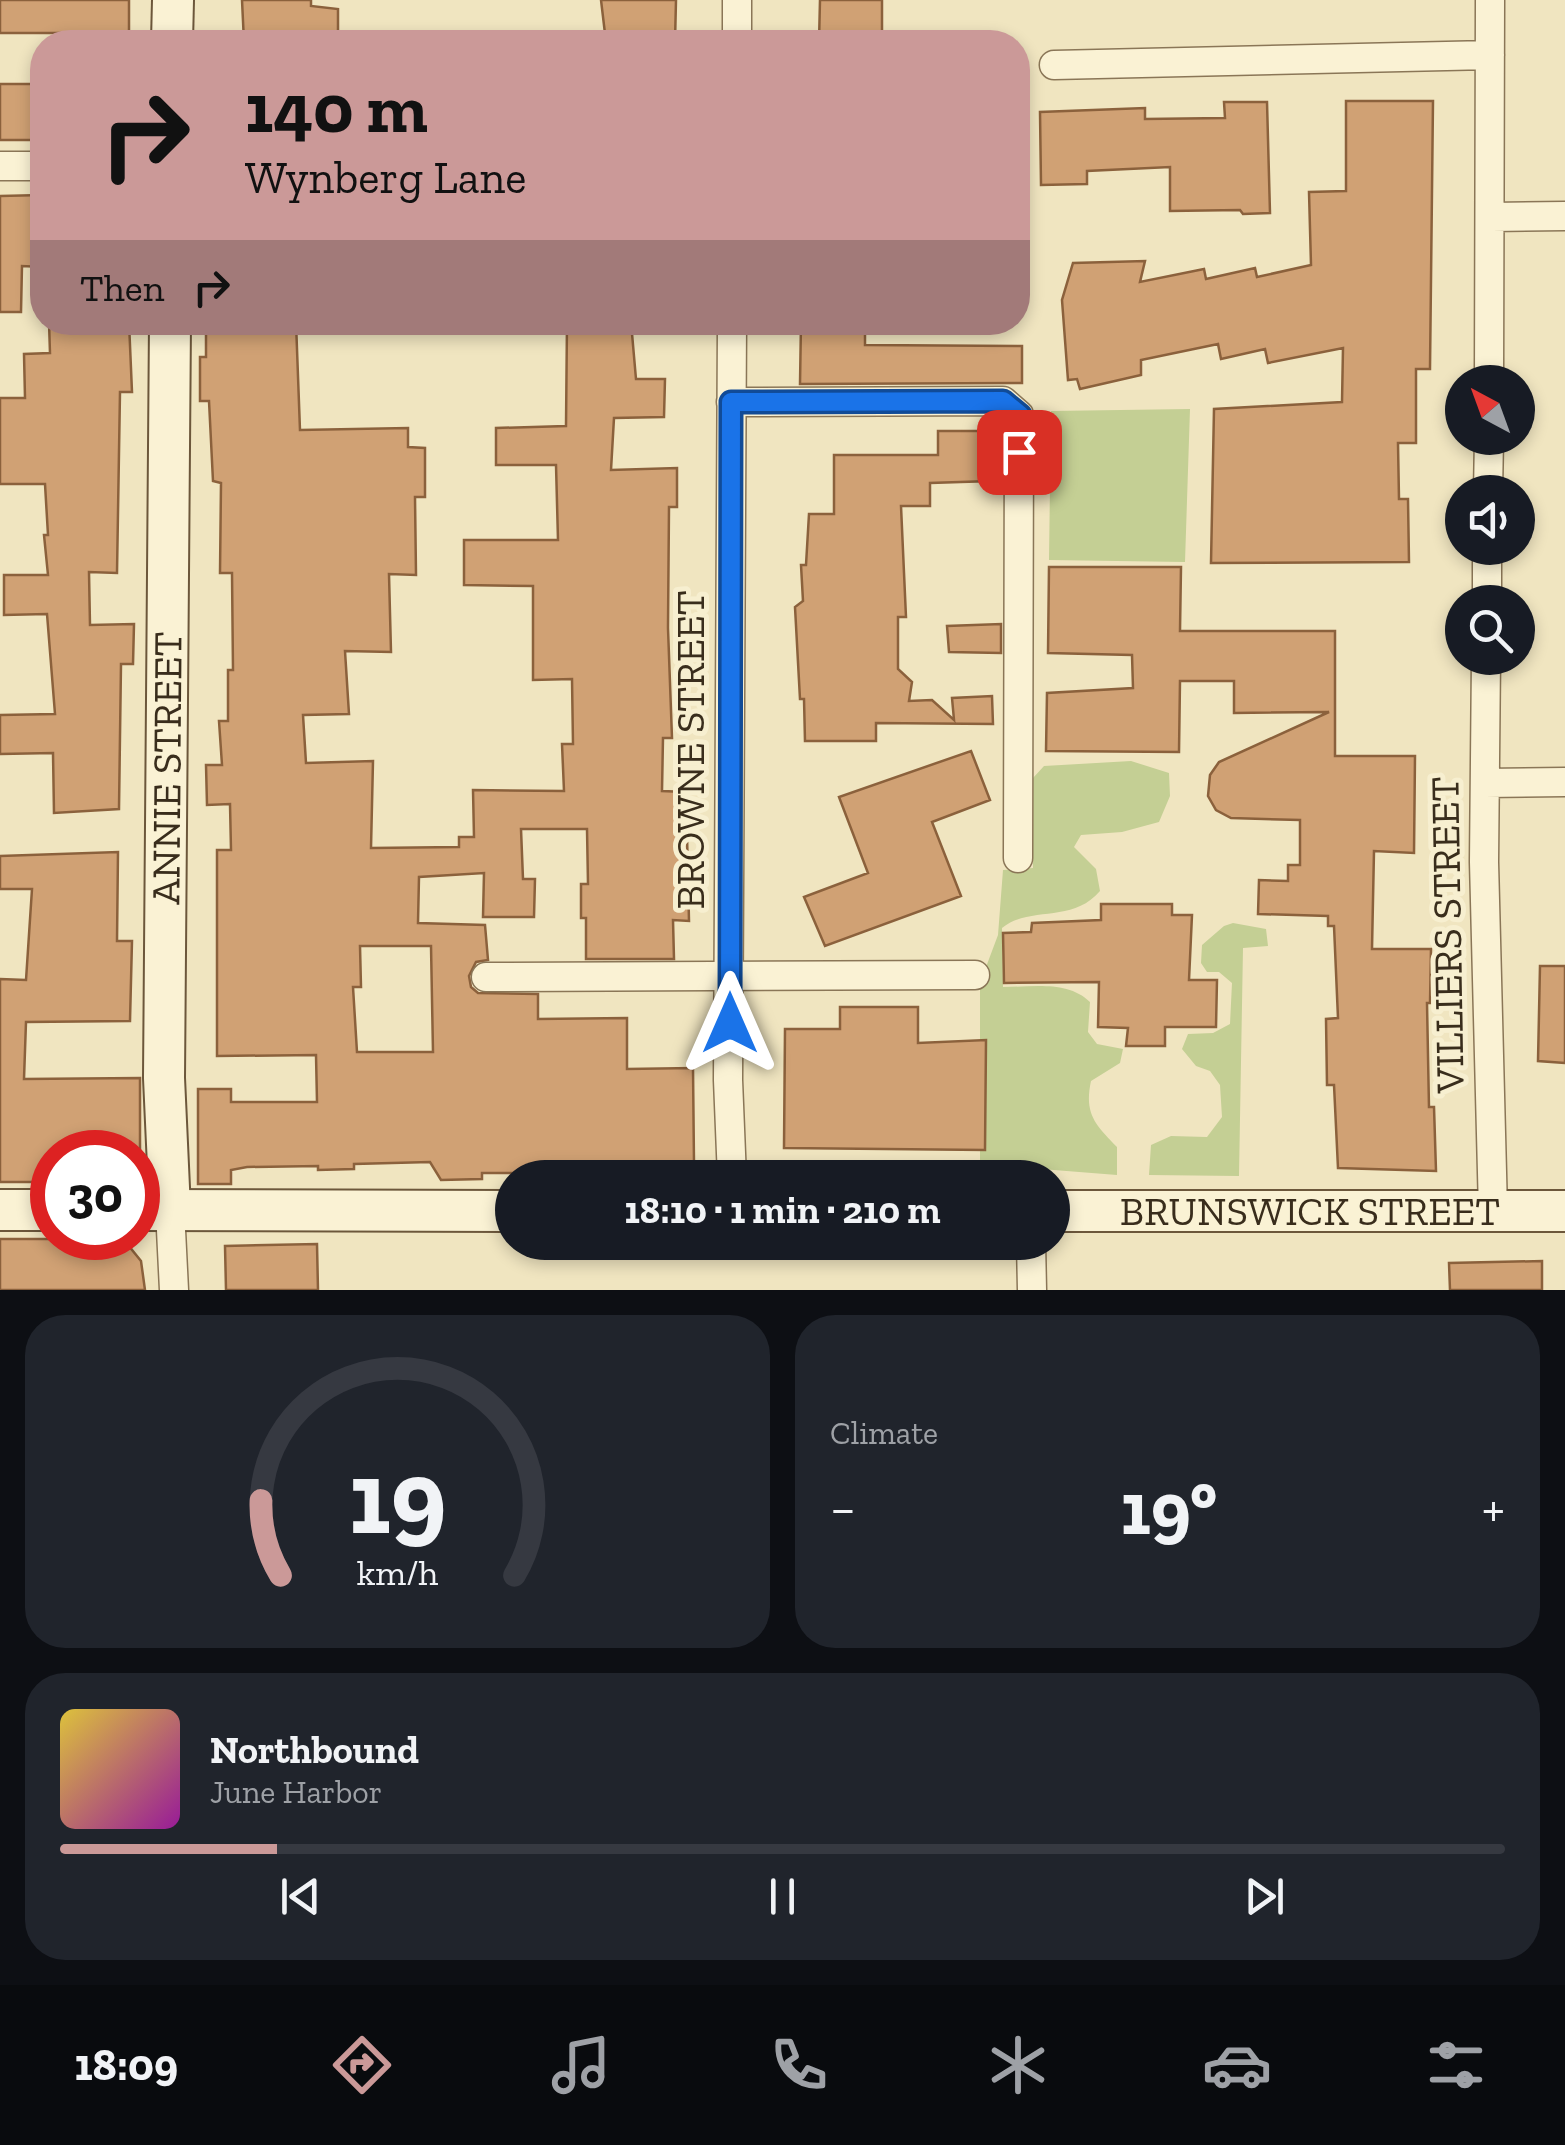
<!DOCTYPE html>
<html lang="en">
<head>
<meta charset="utf-8">
<style>
	:root { --surface:#171b24; --page:#20242c; --text:#f1f3f6; --muted:#9ea1a6; --line:#363941; --accent:#cb9998 }
	body { margin:0; font-family:"Zilla Slab",serif; background:var(--page); color:var(--text); height:100vh; display:flex; flex-direction:column; font-size:38px; white-space:nowrap }
	* { box-sizing:border-box; margin:0 }
	p { font-size:32px; color:var(--muted) }
	.icon { flex:none; width:55px; height:55px; fill:none; stroke:currentColor; stroke-width:2; stroke-linecap:round; stroke-linejoin:round }
	.map { position:relative; height:1290px; overflow:hidden }
	.drawer { display:flex; flex-direction:column; gap:25px; padding:25px; background:#0d0f14; flex:1 }
	.drawer>* { flex:none }
	.hud { position:absolute; left:30px; top:30px; width:1000px; height:305px; border-radius:40px; box-shadow:0 5px 15px #0003; background:#cb9998; color:#111; overflow:hidden }
	.needle { width:65px; rotate:319deg }
	.controls { position:absolute; left:1445px; top:365px; display:grid; gap:20px }
	.controls a { display:grid; place-items:center; width:90px; height:90px; border-radius:50%; background:var(--surface); box-shadow:0 5px 15px #0003; font-size:50px }
	.speed { position:absolute; left:30px; top:1130px; display:flex; gap:20px; font-size:50px; font-weight:700; text-align:center }
	.speed>* { display:grid; place-content:center; width:130px; height:130px; border-radius:50%; background:var(--surface); box-shadow:0 5px 15px #0003; line-height:1 }
	.speed .limit { border:15px solid #d22; background:#fff; color:#111 }
	.pin { position:absolute; display:grid; place-items:center; width:85px; height:85px; color:#fff; margin:-42px; border-radius:20px; box-shadow:0 5px 15px #0006 }
	.me { position:absolute; width:110px; margin:-55px; rotate:0deg; stroke-linejoin:round; filter:drop-shadow(0 0 8px #0008) }
	.turn { display:flex; align-items:center; gap:35px; height:210px; padding:0 50px; font-size:45px }
	.turn .icon { width:130px; height:130px; stroke-width:2.5 }
	.turn b { display:block; font-size:70px; line-height:85px }
	.then { display:flex; align-items:center; height:95px; padding:0 50px; background:#0003; gap:20px; font-size:38px }
	.big { font-size:75px; font-weight:800; line-height:1.1 }
	.drawer .widget { flex:1; display:flex; flex-direction:column; justify-content:center; gap:15px; min-width:0; padding:0 35px; border-radius:40px; background:var(--page) }
	.drawer .dial { align-items:center; gap:0 }
	.dial svg { height:260px; overflow:visible; fill:none; stroke:var(--line); stroke-width:7; stroke-linecap:round; text-anchor:middle }
	.dial text { fill:var(--text); stroke:none }
	.song { display:flex; align-items:center; gap:30px }
	.cover { width:120px; height:120px; border-radius:15px; background:linear-gradient(135deg,hsl(50 70% 55%),hsl(300 70% 35%)) }
	.played { height:10px; border-radius:5px; background:linear-gradient(90deg,var(--accent) 15%,var(--line) 15%) }
	.keys { display:flex; justify-content:space-around; direction:ltr }
	.heat { display:flex; justify-content:space-between; align-items:center; font-size:55px; direction:ltr }
	.drawer .tiles { flex:1; display:grid; gap:25px; grid-template-columns:1fr 1fr }
	.widget:last-child { grid-column:span 2 }
	.trip { position:absolute; left:495px; top:1160px; width:575px; height:100px; border-radius:50px; background:var(--surface); box-shadow:0 5px 15px #0003; font-weight:800; line-height:100px; text-align:center }
	.tabs { display:flex; height:160px; justify-content:space-around; align-items:center; background:#090b0e; color:var(--muted) }
	.tabs .icon { width:70px; height:70px }
	.tabs .active { color:var(--accent) }
	.tabs b { font-size:45px; color:var(--text) }
	.map>svg:first-child { display:block }
	.green { fill:#c4cf94 }
	.building { fill:#d0a174; stroke:#8b613c; stroke-width:2.5; fill-rule:evenodd }
	.lines { fill:none; stroke-linecap:round; stroke-linejoin:round }
	.street-casing { stroke:#8a7657; stroke-width:31 }
	.secondary-casing { stroke:#6c573b; stroke-width:44 }
	.street { stroke:#faf2d4; stroke-width:28 }
	.secondary { stroke:#faf2d4; stroke-width:40 }
	.route-casing { stroke:#114b97; stroke-width:25 }
	.route { stroke:#1a73e8; stroke-width:18 }
	.labels { text-anchor:middle; stroke-width:10; stroke-linejoin:round; paint-order:stroke }
	.street-label { font-size:40px; fill:#392d1c; stroke:#f7efd0 }
</style>
</head>
<body>
<div class="map">
<svg width="1565" height="1290" viewBox="0 0 1565 1290">
	<rect width="100%" height="100%" fill="#f0e5c0"/>
	<path class="green" d="M1190,409L1185,562L1049,560L1051,411Z
		M1131,761L1169,773L1170,796L1159,822L1122,832L1081,835L1074,847L1096,869L1100,891C1072,924 1031,905 1002,928L1003,987C1032,987 1068,980 1090,1002L1088,1032L1097,1044L1123,1049L1120,1063L1091,1081C1084,1114 1095,1124 1117,1147V1175L980,1164V983L998,935L1003,870L1033,868V778L1044,766Z
		M1233,923L1266,929L1268,946L1243,948L1239,1176L1149,1175L1151,1145L1171,1136L1207,1137L1222,1117L1220,1085L1210,1071L1196,1066L1182,1049L1188,1034L1213,1033L1230,1024L1232,983L1219,972H1207L1201,963L1202,945L1224,926Z"/>
	<path class="building" d="M0,0H129V42H69L70,33H0Z
		M242,0H311V6L338,9V35H314V42H244Z
		M601,0H676L675,42H606Z
		M820,0H882V42H819Z
		M0,84H42V140H0Z
		M1346,101H1433L1430,369H1416V443H1398L1399,499H1408L1409,562L1211,563L1214,409L1342,402L1343,348L1268,363L1265,349L1221,359L1218,344L1141,360V375L1080,389L1077,379L1068,380L1062,300L1073,263L1145,261L1140,282L1204,269L1206,279L1255,268L1257,277L1311,265L1309,192L1346,191Z
		M1224,102H1267L1270,213L1243,214L1240,210L1170,211V167L1087,171V184L1041,185L1040,112L1145,108V119L1225,118Z
		M42,195V267L22,266L21,312H0V196Z
		M49,322H129L132,392H120L117,573L89,572L90,625L134,624L133,664H121L119,809L54,813L53,753L0,754V715L55,714L47,614L4,615V575H48L44,535H48L45,484H0V398H25L24,354L50,353Z
		M206,322H296L300,430L408,428V447L425,448V497H415L416,575L389,574L391,652L345,651L349,714L303,715L306,763L373,761L371,848L459,847V837H474L473,790L564,791L562,744H573L572,679L533,680V586L464,585V540H558L556,465H496V428L566,426L567,322H631L636,379H665L664,417L614,418L611,470L677,468V507H669L668,628L672,738H663L662,791L686,792L689,921L673,920L674,959H586V918H581V884H588L587,829H521L523,879H535L534,917H483L484,873L419,877L418,923L485,925L488,960L476,962L469,976L471,987L478,993L538,994V1019L627,1018V1069L693,1068L694,1163L641,1164V1177L538,1178V1173H482V1179L441,1180L430,1162L354,1164V1169L318,1170V1166L247,1167L231,1170V1184H198V1089H231V1102H317L316,1055L217,1056V850H231L230,804L207,805L206,765H222L219,721H228V670H233L232,573H220L221,483L213,481L209,401H200V357H206ZM360,946H431L433,1052H357L353,987H361Z
		M801,322H865V345L1022,346V383L800,384Z
		M938,431H990L991,481L930,483V506H901L906,617H898V669L912,682L909,701L932,700L954,720L952,698L992,696L993,724L876,723V741H805L804,699H800L795,607L803,601L801,565H806L809,514H834V455H938Z
		M1049,567H1181L1180,631H1335V756H1415L1414,853L1374,851L1372,949H1431L1430,1003H1427L1429,1107H1434L1436,1171L1338,1168L1334,1085H1327L1326,1019L1338,1018L1334,926H1328V916L1258,914L1259,880L1288,881V865H1300V820L1231,818L1216,810L1208,796L1210,775L1219,762L1329,712L1234,713V681H1180L1179,752L1046,751L1047,693L1133,688L1132,655L1048,653Z
		M1001,624V653L949,652L947,626Z
		M971,751L990,800L932,822L961,896L825,946L804,897L868,873L839,797Z
		M118,852L117,941H132L130,1021L26,1022L24,1079L140,1078V1152H52V1182H0V979L26,980L32,889H0V856Z
		M1101,904H1172V915H1192L1189,980H1217L1216,1027H1165V1046H1126L1128,1028L1098,1027L1099,982L1004,983L1003,933L1031,932L1032,923L1101,920Z
		M1540,966H1565V1063L1538,1061Z
		M840,1007H918V1043L986,1040L985,1150L784,1148L785,1029H840Z
		M0,1239H61L128,1245L141,1261L145,1290H0Z
		M317,1244L318,1290H226L225,1246Z
		M1542,1261V1290H1450L1449,1263Z"/>
	<g class="lines">
		<defs>
			<path id="street" d="M737,42V0
				M1054,65L1490,55
				M0,166H42
				M1492,217L1565,216
				M1489,382L1490,0
				M731,402L1003,401L1019,415L1018,858
				M1488,492L1489,438
				M1487,602V548
				M1486,658L1484,862L1493,1211
				M1485,783L1565,782
				M486,977L975,975
				M732,1178L728,1080L732,322
				M170,1210L174,1290
				M1031,1242L1032,1290"/>
			<g id="secondary">
				<path d="M172,42L173,0"/>
				<path d="M0,1210H52"/>
				<path d="M138,1210L512,1211"/>
				<path id="s1" d="M170,1210L164,1078L170,322"/>
				<path id="s2" d="M1052,1211H1565"/>
			</g>
		</defs>
		<use href="#street" class="street-casing"/>
		<use href="#secondary" class="secondary-casing"/>
		<use href="#street" class="street"/>
		<use href="#secondary" class="secondary"/>
	</g>
	<g class="lines">
		<defs>
			<path id="route" d="M730,1023L731,402L1003,401L1020,415L1019,452"/>
		</defs>
		<use href="#route" class="route-casing"/>
		<use href="#route" class="route"/>
	</g>
	<g class="labels">
		<g class="street-label">
			<text transform="translate(690 750) rotate(-90)" y="14">BROWNE STREET</text>
			<text dy="14" stroke="none"><textPath href="#s1" startOffset="442">ANNIE STREET</textPath></text>
			<text transform="translate(1447 935) rotate(-91)" y="14">VILLIERS STREET</text>
			<text dy="14" stroke="none"><textPath href="#s2" startOffset="258">BRUNSWICK STREET</textPath></text>
		</g>
	</g>
</svg>
<div class="controls">
<a><svg class="needle" viewBox="-14 -14 28 28"><path d="M0-13l5 13h-10z" fill="#e53935"/><path d="M0 13l5-13h-10z" fill="#9ea1a6"/></svg></a>
<a><svg class="icon" aria-label="sound" viewBox="0 0 24 24"><path d="M4 9h4l5-4v14l-5-4H4zM17 9q2 3 0 6"/></svg></a>
<a><svg class="icon" aria-label="search" viewBox="0 0 24 24"><circle cx="10" cy="10" r="6"/><path d="M15 15l6 6"/></svg></a>
</div>
<div class="speed"><div class="limit">30</div></div>
<div class="pin" style="left:1019px;top:452px;background:#d93025"><svg class="icon" aria-label="arrive" viewBox="0 0 24 24"><path d="M6 21V4h12l-3 4 3 4H6"/></svg></div>
<svg class="me" style="left:730px;top:1023px" viewBox="-20 -20 40 40"><path d="M0-17L14 15 0 8-14 15z" fill="#1a73e8" stroke="#fff" stroke-width="4"/></svg>
<div class="trip">18:10 · 1 min · 210 m</div>
<div class="hud">
<div class="turn"><svg class="icon" aria-label="right" viewBox="0 0 24 24"><path d="M7 20v-9h11M14 6l5 5-5 5"/></svg><div><b>140 m</b>Wynberg Lane</div></div>
<div class="then">Then<svg class="icon" aria-label="right" viewBox="0 0 24 24"><path d="M7 20v-9h11M14 6l5 5-5 5"/></svg></div>
</div>
</div>
<section class="drawer">
<div class="tiles">
<div class="widget dial"><svg viewBox="0 0 100 80">
<path d="M14 69A42 42 0 1 1 86 69"/>
<path d="M14 69A42 42 0 0 1 8 46" stroke="#cb9998"/>
<text x="50" y="56" font-size="32" font-weight="700">19</text>
<text x="50" y="72" font-size="11">km/h</text>
</svg></div>
<div class="widget"><p>Climate</p>
<div class="heat"><a>−</a><b class="big">19°</b><a>+</a></div>
</div>
<div class="widget">
<div class="song"><i class="cover"></i><div><b>Northbound</b><p>June Harbor</p></div></div>
<div class="played"></div>
<div class="keys"><svg class="icon" aria-label="previous" viewBox="0 0 24 24"><path d="M18 5L8 12l10 7zM5 5v14"/></svg><svg class="icon" aria-label="pause" viewBox="0 0 24 24"><path d="M8 5v14M16 5v14"/></svg><svg class="icon" aria-label="next" viewBox="0 0 24 24"><path d="M6 5l10 7-10 7zM19 5v14"/></svg></div>
</div>
</div>
</section>
<nav class="tabs">
<b>18:09</b>
<svg class="icon active" aria-label="directions" viewBox="0 0 24 24"><path d="M12 3l9 9-9 9-9-9zM9 14v-3h6M13 9l2 2-2 2"/></svg>
<svg class="icon" aria-label="music" viewBox="0 0 24 24"><path d="M9 18V5l10-2v13"/><circle cx="6" cy="18" r="3"/><circle cx="16" cy="16" r="3"/></svg>
<svg class="icon" aria-label="phone" viewBox="0 0 24 24"><path d="M5 4h4l2 5-3 2q2 4 5 5l2-3 5 2v4C11 20 4 13 5 4z"/></svg>
<svg class="icon" aria-label="climate" viewBox="0 0 24 24"><path d="M12 3v18M4 7l16 10M4 17L20 7"/></svg>
<svg class="icon" aria-label="car" viewBox="0 0 24 24"><path d="M5 17H2v-5l4-1 3-4h7l3 4 3 1v5h-3M9 17h6M6 11h13"/><circle cx="7" cy="17" r="2"/><circle cx="17" cy="17" r="2"/></svg>
<svg class="icon" aria-label="filters" viewBox="0 0 24 24"><path d="M4 7h16M4 17h16"/><circle cx="9" cy="7" r="2"/><circle cx="15" cy="17" r="2"/></svg>
</nav>
</body>
</html>
